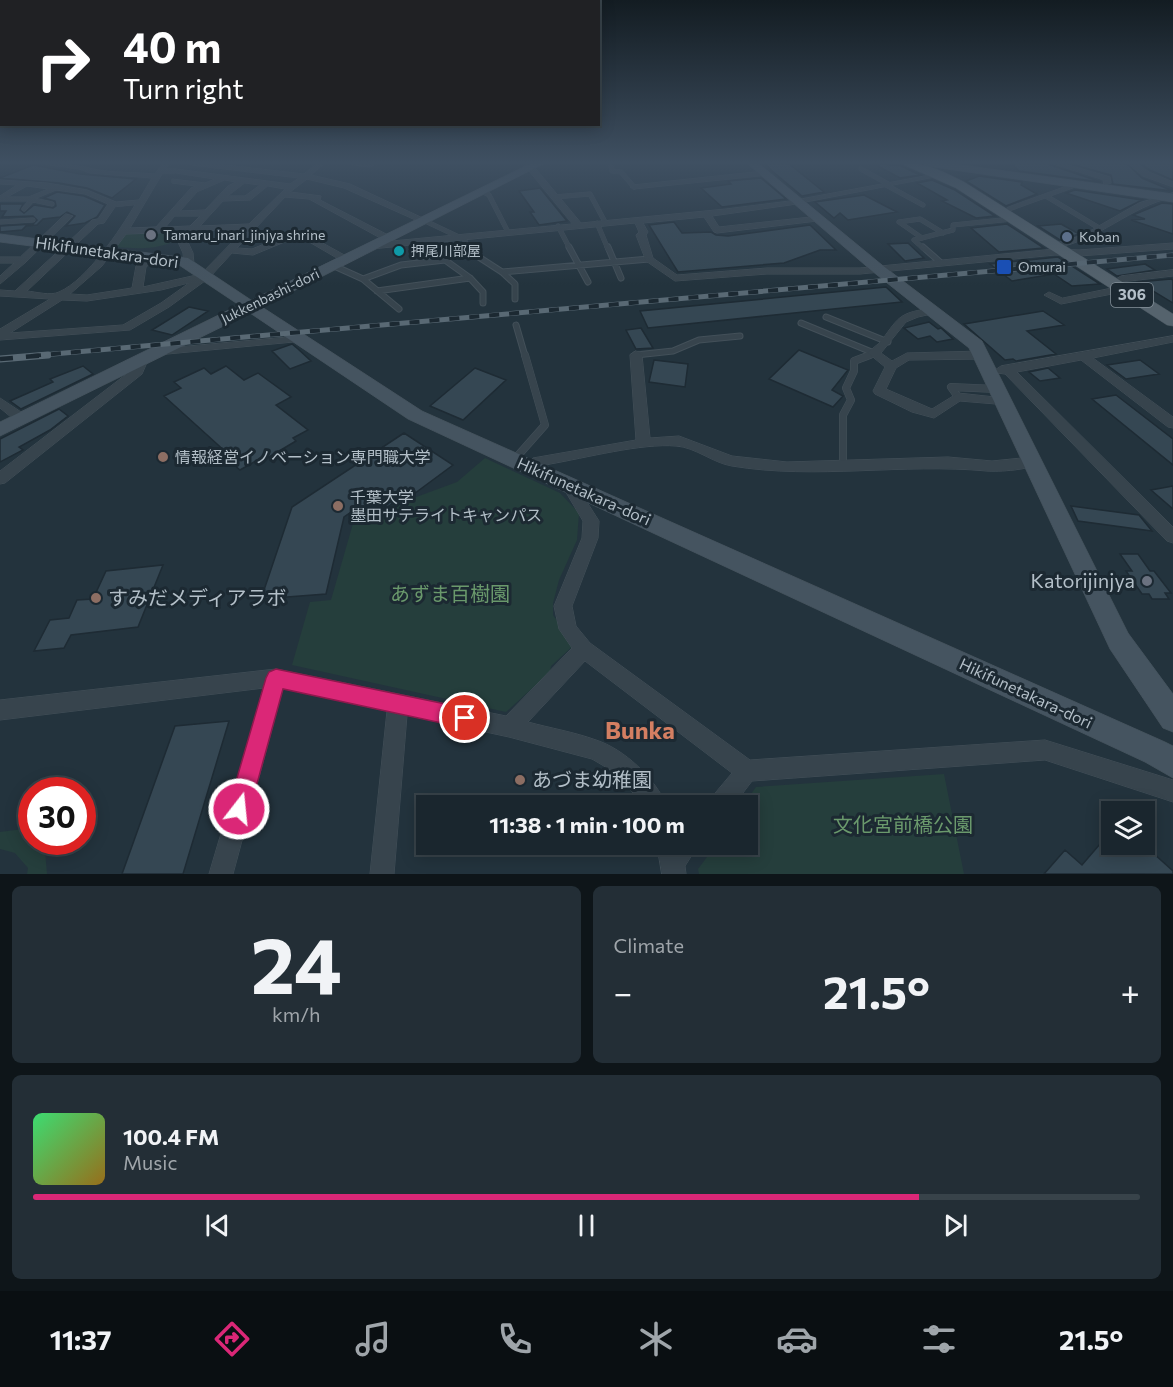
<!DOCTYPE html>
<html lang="en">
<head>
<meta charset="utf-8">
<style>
	:root { --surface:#1a262e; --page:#232e36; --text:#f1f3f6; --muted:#9fa5aa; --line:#38434a; --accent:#db2777 }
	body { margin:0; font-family:Commissioner,"Noto Sans JP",sans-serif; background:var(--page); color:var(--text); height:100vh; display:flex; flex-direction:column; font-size:22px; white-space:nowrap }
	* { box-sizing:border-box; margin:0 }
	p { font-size:20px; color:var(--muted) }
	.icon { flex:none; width:33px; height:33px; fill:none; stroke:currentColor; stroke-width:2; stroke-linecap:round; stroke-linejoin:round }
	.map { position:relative; height:874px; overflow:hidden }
	.side { display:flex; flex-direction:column; gap:12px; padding:12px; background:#0e1519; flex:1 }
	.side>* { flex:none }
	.guide { position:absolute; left:0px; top:0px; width:600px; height:126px; box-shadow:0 3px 15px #0003,0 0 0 2px var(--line); background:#202124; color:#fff; overflow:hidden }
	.buttons { position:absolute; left:1101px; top:801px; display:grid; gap:12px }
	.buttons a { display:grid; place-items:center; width:54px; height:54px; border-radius:0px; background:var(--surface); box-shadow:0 3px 15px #0003,0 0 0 2px var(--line); font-size:30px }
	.speed { position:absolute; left:18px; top:777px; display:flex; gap:12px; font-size:30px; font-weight:700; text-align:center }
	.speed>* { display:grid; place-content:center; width:78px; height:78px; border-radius:50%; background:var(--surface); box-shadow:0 3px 15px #0003,0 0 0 2px var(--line); line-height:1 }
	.speed .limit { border:9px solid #d22; background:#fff; color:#111 }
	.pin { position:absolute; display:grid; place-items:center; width:51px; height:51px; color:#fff; margin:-26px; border:3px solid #fff; border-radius:50%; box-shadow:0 2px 6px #0007 }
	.me { position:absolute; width:66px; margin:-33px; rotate:16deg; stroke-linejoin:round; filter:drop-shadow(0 0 4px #0008) }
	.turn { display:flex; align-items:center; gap:21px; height:126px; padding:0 24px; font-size:27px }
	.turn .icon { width:78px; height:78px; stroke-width:2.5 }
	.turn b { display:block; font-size:42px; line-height:51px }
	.big { font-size:45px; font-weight:700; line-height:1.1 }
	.side .widget { flex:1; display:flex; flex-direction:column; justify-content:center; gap:9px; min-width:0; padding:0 21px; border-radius:9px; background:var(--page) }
	.side .dial { align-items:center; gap:0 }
	.dial b { font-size:78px; line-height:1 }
	.song { display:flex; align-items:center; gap:18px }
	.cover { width:72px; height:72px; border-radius:9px; background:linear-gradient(135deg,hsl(140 70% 55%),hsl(40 70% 35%)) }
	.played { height:6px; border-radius:3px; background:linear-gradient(90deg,var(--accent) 80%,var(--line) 80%) }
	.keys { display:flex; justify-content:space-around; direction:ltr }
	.heat { display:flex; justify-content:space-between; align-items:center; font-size:33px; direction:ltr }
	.side .tiles { flex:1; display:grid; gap:12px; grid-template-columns:1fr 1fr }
	.widget:last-child { grid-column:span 2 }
	.trip { position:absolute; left:416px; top:795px; width:342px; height:60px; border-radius:0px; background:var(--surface); box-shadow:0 3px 15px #0003,0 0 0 2px var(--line); font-weight:700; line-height:60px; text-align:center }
	.dock { display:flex; height:96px; justify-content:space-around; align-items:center; background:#0a0f12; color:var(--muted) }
	.dock .icon { width:42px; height:42px }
	.dock .selected { color:var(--accent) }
	.dock b { font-size:27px; color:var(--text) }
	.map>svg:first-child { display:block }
	.green { fill:#253e3c }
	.building { fill:#354753; stroke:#1e2b34; stroke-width:1.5 }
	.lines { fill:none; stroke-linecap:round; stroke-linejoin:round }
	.lane-far2-casing { stroke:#435059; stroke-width:5 }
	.lane-far1-casing { stroke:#435059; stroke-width:7 }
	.lane-casing { stroke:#435059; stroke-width:8 }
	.street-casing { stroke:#435059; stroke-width:1 }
	.secondary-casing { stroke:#435059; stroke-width:1 }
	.primary-casing { stroke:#435059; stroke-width:1 }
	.lane-far2 { stroke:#37444d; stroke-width:4.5 }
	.lane-far1 { stroke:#37444d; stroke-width:5 }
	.lane { stroke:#37444d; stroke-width:7 }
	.street { fill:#37444d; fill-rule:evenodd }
	.secondary { fill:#455460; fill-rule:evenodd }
	.primary { fill:#55636d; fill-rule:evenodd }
	.rail-far1-casing { stroke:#596974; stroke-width:5 }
	.rail-casing { stroke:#596974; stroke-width:7 }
	.rail-far1 { stroke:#1c2932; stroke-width:4; stroke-dasharray:10; stroke-linecap:butt }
	.rail { stroke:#1c2932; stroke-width:4.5; stroke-dasharray:13; stroke-linecap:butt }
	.route { fill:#db2777; stroke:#8e194d; stroke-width:1.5 }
	.worship-dot { fill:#6b7280; stroke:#1c2932; stroke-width:2 }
	.service-dot { fill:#5c6f8a; stroke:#1c2932; stroke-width:2 }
	.culture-dot { fill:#0f9aa8; stroke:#1c2932; stroke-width:2 }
	.transit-dot { fill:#1a4fb4; stroke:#1c2932; stroke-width:2 }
	.education-dot { fill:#8d6e63; stroke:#1c2932; stroke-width:2 }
	.labels { text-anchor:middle; stroke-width:6; stroke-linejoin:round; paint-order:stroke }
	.far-poi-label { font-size:14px; fill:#b3bfc8; stroke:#1c2932; text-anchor:start }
	.far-street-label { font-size:14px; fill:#b3bfc8; stroke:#1c2932 }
	.shield { fill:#1c2932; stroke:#86929b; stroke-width:1.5 }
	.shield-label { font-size:15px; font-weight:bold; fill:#b3bfc8 }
	.street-label { font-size:16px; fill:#b3bfc8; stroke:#1c2932 }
	.poi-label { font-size:16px; fill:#b3bfc8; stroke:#1c2932; text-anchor:start }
	.near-poi-label { font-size:20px; fill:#b3bfc8; stroke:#1c2932; text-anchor:start }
	.near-park-label { font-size:20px; fill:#6a996c; stroke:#1c2932 }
	.near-quarter-label { font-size:24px; font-weight:bold; fill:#d47f62; stroke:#1c2932 }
</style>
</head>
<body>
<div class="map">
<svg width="1173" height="874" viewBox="0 0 1173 874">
	<rect width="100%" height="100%" fill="#23333d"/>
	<path class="green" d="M187,230C170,251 141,249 116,247L125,233Z
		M485,458L560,493L579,513L577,540L559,580L553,603V615L574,645L551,666L550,672L506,712L292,665L310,602L331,600L354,520L457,482Z
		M944,774L964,874H699L698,869L716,845L747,844V806L743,805L756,787Z
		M31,828L32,842H53L39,844L45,850L47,874H27L28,868L15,853L0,849V832Z"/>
	<path class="building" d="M765,163H788L824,192L802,196L771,170Z
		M872,163L901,166L920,175L900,178Z
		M1011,163H1049L1050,165L1101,182L1019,171Z
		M1068,163H1126L1142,178L1173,191L1113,184L1111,175Z
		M1139,163H1173V180L1150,170Z
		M33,165L80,174L136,179L112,198L87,188L59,183L0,178Z
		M979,176L1022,182L1021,185L1037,194L1006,206L966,181Z
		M761,178L786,199L722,207L701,188L731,184L728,181Z
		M932,180L955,190L995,216L976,218L942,201L947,200L917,183Z
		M540,188L567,221L539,225L530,212H534L519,191Z
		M1075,190L1142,200L1120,211L1066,193Z
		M57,192L84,196L105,205L97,217L85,223L66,226L75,216L67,212L60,217L43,219L37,225L26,226L22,230L0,232V226L33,224L37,220L33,216L2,217L6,211H0V204H23L20,210L24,213L34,205L53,208L56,206L55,201L44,198Z
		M864,195L897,212L848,220L840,213L834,218L815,202Z
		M1162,203L1173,204V234L1131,220L1145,219L1133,215Z
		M674,222L682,233L711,232L716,235L728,236L810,225L836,250H820L784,263L678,272L649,225Z
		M1007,224L1044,248L999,252L971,228Z
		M1061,224L1079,234L1060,240L1038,226Z
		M908,243L924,258L905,261L888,244Z
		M1058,257L1100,284L1072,286L1054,274L1012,281L990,264Z
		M1145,264L1155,270L1117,276L1107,269Z
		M1171,279L1173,280V303L1138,282Z
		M886,287L902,302L648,328L640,311Z
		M189,307L208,311L172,335L152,330Z
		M1043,311L1064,325L1027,331L1056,354L1016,361L1013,359L1005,360L964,324Z
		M929,322L938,329L941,328L953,339L937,342L930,336L918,339L904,328Z
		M641,328L653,348L636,349L626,330Z
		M292,344L298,349L311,361L290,369L272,351Z
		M799,350L848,370L832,390L843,396L833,407L769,379Z
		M654,360L688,364L685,387L649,382Z
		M1140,360L1159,374L1126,379L1107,365Z
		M83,366L93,374L21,409L10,401L53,382L50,379Z
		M226,366L244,380L258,373L291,397L276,405L308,430L293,438L296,441L264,460L261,458L240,470L223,455L227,453L164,396L181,388L174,382L204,368L211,374Z
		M475,368L506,380L463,420L430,406Z
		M1048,368L1060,378L1040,381L1029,372Z
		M1116,395L1173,439V465L1092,399Z
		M59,409L68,416L50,430L19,447L23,450L0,462V439Z
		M404,433L453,465L403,502L400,498L386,508L382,504L369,514L360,506L344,517L326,594L261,599L292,507Z
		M1173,486V509L1151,490Z
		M1071,506L1139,515L1152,531L1078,521Z
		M1120,554H1138L1150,571H1154L1171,593H1165L1169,599H1152L1149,594H1142L1126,571H1132Z
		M163,565L138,627L71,635L64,648L34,651L50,620L69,618L77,600L93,599L106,571Z
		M229,721L183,874H122L175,726Z
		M1112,830V844H1143L1173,871V874H1044L1065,850L1082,865Z"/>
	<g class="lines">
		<defs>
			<path id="lane-far2" d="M610,163L612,171L621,172L634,187
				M861,169L890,185
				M886,185L923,205
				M482,191L489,195L508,232
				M1046,196L1099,228
				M554,197L590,194L605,222
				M0,199H29L52,204
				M29,199L58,187
				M24,209L32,200
				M1009,209L1078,184
				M423,220L459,237
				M0,222L33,220
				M597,223L608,249
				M558,226L570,249
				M463,237L469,249
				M922,238L899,222L920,219L943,233
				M460,249L468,247
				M924,249L914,240L953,230V225L1012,219"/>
			<path id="lane-far1" d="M468,247L471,252L502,272L515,284V299
				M569,247L588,282
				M608,247L621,278
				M923,247L940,262
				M445,260L470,278L483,292V303
				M332,265L363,279L401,265L445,260L440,253L467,247
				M502,272L649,259
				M363,279L399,309
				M377,291L470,278
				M826,317L888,342
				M801,323L874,353
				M516,325L525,356
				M636,355L673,351L699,340L740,336
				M866,356L874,353"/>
			<path id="lane" d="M636,355H639
				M958,397L951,387L996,389
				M514,460L545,425L525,355
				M843,466V415L851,400L846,388L854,371V361L870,355"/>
			<path id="street" d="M36,163C56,161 74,165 93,169C112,173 134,172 155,174L163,163H170L165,169H176L290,184L299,178L192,165L188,163H208L304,174L318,163H325L311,175L350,184L427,220L420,222L344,188L307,179L290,192L321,196L320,200L390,236V240H384L309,199L285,197L237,248L252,249L299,230L348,257V261H342L299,236L253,255L232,253L209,278L169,307L130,330L0,340V329L50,299L0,296V290L15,291L92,220L98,219L108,204L85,194L27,186L0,201V196L17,185L0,184V180L47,183L87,190L116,202L139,200L152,178L90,173L79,169ZM176,173L215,179L205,183L172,179V183L196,186L191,188L156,227L130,228L162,174ZM225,180L236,182L228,186L205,210L180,211L197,192ZM245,183L260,185L245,196H228ZM268,186L285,189L249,224L200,226L223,201L250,200ZM135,205C120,230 87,280 59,292C51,296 36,292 27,291L98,224L104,223L115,207ZM175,216H200L190,226L166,227ZM244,230L201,274L143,287L146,267L160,256L155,253L136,266L132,288L87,295L70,294L102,266L126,234L185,232L177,240L183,253L184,264L189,267L194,264L193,253L187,240L195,231ZM189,283L161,303L123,325L10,333L62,300L87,301L161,290Z
				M342,163H368L374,165L370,167Z
				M523,163H531L581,223L726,209L790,201L941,173L945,175L790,205L712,216L719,227L820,216V220L817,221L717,233L714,232L704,217L643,223L648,232L646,235L653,258L677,275L767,268H860L1055,249L1079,250L1173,243V249L1079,256L1055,255L860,274H767L675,281L646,261L636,235L639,232L635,223L371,249L366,246L371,243L572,224Z
				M1051,163H1061L1110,177L1111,183L1104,185L1103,180Z
				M1128,163H1136L1149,172L1173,182V187L1143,176Z
				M765,171H768V175L634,189L630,187L634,185Z
				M1173,193V197C1129,207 1100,240 1055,248L1050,245L1083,235L1139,203Z
				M66,214L73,216L26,262L0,284V276L14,263H0V257H20Z
				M1173,270V276L1121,282L1116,279L1121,276Z
				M1123,286L1128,289L1127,291L1061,304L1044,295L1049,292L1062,298Z
				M932,308L936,309V313L918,317L906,322L881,353L892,361L907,353L982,351L988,355L982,359L909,360L896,368L886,389L932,409L958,393L1004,398L1010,402L1008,405L960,401L934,418L912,412L875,394L873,391L885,367L868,353C872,348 878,345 882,340C900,315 900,313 932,308Z
				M300,336L304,337V341L157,355L151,352L157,349Z
				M1173,336V342L1093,358L1173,417V428L1168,427L1081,360L1017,372L1173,527V543L1167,541L1005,374L997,373L995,370L1001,366Z
				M636,351L642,355L650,438L679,436L732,456L787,462L948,457L992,461L1032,457L1039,462C1034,470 997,472 987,471C902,463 816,480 732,466C713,463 695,447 676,446C642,443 585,458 550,464L543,466L538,472H528L526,468L533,458L636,440L630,355Z
				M142,356L148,360L142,374L5,483L0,484V471L133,369L138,357Z
				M0,398L27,416L29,419L27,422H17L0,408Z
				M568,479L573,480L599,521L598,538L572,606L576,626L590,643L750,760L1045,740L1173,780V802L1045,760L752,781L733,806H708L711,798L732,773L585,661L528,722C550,728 574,732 596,740C624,749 655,778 667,806H643L633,793L609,769L592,759L509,737L407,715L394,874H370L387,711L283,688L233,874H209L264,688L0,720V700L276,669L506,716L572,648L559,629L554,606L582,538L583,521L561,484L563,480Z
				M657,844H699L685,866L686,874H662Z"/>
			<path id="secondary" d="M532,163H545L262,307L422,411L1165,742L1173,746V778L1145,762L408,419L250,313L0,436V422L239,305L179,265L0,242V234L188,258L251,300Z
				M747,163H758L882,265L982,341L1128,633L1173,694V732L1163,728L1110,649L969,348L872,271Z
				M922,163H947L1173,194V202L927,166Z"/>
			<path id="primary" d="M900,163C923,161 944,172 964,182L1173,314V326L1167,325L956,188Z"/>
		</defs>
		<use href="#lane-far2" class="lane-far2-casing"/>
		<use href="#lane-far1" class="lane-far1-casing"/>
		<use href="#lane" class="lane-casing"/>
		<use href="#street" class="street-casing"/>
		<use href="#secondary" class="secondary-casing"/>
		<use href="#primary" class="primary-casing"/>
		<use href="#lane-far2" class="lane-far2"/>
		<use href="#lane-far1" class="lane-far1"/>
		<use href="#lane" class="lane"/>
		<use href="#street" class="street"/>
		<use href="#secondary" class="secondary"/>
		<use href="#primary" class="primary"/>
		<defs>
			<path id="rail-far1" d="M31,356L1173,255"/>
			<path id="rail" d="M0,359L48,355"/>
		</defs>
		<use href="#rail-far1" class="rail-far1-casing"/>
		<use href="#rail" class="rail-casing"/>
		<use href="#rail-far1" class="rail-far1"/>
		<use href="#rail" class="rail"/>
	</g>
	<linearGradient id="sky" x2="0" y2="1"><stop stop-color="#131c22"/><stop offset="0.57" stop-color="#3f5062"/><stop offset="1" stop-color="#3f5062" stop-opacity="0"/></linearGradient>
	<rect width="1173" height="285" fill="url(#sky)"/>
	<path class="route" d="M276,669L465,708L472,711L475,718L472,725L465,728L283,689L250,809L247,816L239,820L232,816L228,809L266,678L269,672Z"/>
	<g class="worship-dot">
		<circle cx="151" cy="235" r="6"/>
		<circle cx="1147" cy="581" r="6"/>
	</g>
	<circle class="service-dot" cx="1067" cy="237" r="6"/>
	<circle class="culture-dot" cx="399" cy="251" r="6"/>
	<rect class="transit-dot" x="996" y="259" width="16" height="16" rx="3"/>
	<g class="education-dot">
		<circle cx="163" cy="457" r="6"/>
		<circle cx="338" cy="506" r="6"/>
		<circle cx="96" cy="598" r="6"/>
		<circle cx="520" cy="780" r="6"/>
	</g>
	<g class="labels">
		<g class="far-poi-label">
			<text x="163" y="240">Tamaru_inari_jinjya shrine</text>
			<text x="1079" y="242">Koban</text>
			<text x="411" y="256">押尾川部屋</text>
			<text x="1018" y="272">Omurai</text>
		</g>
		<g class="far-street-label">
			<text transform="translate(270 296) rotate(-26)" y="5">Jukkenbashi-dori</text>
		</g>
		<rect class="shield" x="1111" y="283" width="42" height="24" rx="4.5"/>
		<g class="shield-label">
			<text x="1132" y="300">306</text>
		</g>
		<g class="street-label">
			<text transform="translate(107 252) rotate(8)" y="6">Hikifunetakara-dori</text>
			<text transform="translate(584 491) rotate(24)" y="6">Hikifunetakara-dori</text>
			<text transform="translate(1026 693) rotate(25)" y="6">Hikifunetakara-dori</text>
		</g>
		<g class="poi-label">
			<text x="175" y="463">情報経営イノベーション専門職大学</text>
			<text x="350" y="503">千葉大学<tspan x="350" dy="18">墨田サテライトキャンパス</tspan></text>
		</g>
		<g class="near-poi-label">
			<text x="1135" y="588" text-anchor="end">Katorijinjya</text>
			<text x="108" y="605">すみだメディアラボ</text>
			<text x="532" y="787">あづま幼稚園</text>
		</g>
		<g class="near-park-label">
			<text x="450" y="601">あずま百樹園</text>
			<text x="903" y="832">文化宮前橋公園</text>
		</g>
		<g class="near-quarter-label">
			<text x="640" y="739">Bunka</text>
		</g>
	</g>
</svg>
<div class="buttons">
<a><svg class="icon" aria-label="layers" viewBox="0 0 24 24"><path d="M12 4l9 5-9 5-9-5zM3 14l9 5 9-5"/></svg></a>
</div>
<div class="speed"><div class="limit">30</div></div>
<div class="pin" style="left:465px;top:718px;background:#d93025"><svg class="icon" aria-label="arrive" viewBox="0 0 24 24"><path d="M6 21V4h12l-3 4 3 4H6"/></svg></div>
<svg class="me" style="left:239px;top:809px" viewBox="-20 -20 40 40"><circle r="17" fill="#db2777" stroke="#fff" stroke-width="3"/><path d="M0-11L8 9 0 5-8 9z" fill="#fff"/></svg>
<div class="trip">11:38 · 1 min · 100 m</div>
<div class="guide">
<div class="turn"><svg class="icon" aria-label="right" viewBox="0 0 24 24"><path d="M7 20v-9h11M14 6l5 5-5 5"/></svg><div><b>40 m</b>Turn right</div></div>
</div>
</div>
<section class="side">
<div class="tiles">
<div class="widget dial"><b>24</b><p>km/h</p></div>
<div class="widget"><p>Climate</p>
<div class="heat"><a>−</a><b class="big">21.5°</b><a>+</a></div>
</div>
<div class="widget">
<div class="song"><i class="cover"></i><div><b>100.4 FM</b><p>Music</p></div></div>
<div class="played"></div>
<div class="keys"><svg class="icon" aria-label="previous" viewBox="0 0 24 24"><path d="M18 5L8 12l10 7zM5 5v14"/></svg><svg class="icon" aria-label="pause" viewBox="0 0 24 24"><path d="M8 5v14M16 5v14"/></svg><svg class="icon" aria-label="next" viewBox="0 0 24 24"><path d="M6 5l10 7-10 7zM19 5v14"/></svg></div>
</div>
</div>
</section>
<nav class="dock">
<b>11:37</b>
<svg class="icon selected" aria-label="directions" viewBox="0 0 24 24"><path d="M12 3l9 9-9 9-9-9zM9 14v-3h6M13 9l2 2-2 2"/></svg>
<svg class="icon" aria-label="music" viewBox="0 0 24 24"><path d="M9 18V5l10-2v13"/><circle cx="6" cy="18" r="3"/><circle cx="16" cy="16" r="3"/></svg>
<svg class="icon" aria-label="phone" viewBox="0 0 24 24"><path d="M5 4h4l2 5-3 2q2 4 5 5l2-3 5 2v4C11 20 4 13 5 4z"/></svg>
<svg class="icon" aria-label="climate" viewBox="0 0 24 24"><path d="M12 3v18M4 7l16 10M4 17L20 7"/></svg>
<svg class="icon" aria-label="car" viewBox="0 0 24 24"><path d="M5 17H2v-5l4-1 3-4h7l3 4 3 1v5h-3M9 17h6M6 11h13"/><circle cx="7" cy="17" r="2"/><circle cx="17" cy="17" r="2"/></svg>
<svg class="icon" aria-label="filters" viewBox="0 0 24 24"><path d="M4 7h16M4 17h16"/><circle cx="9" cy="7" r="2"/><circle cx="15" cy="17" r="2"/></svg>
<b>21.5°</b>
</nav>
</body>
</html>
